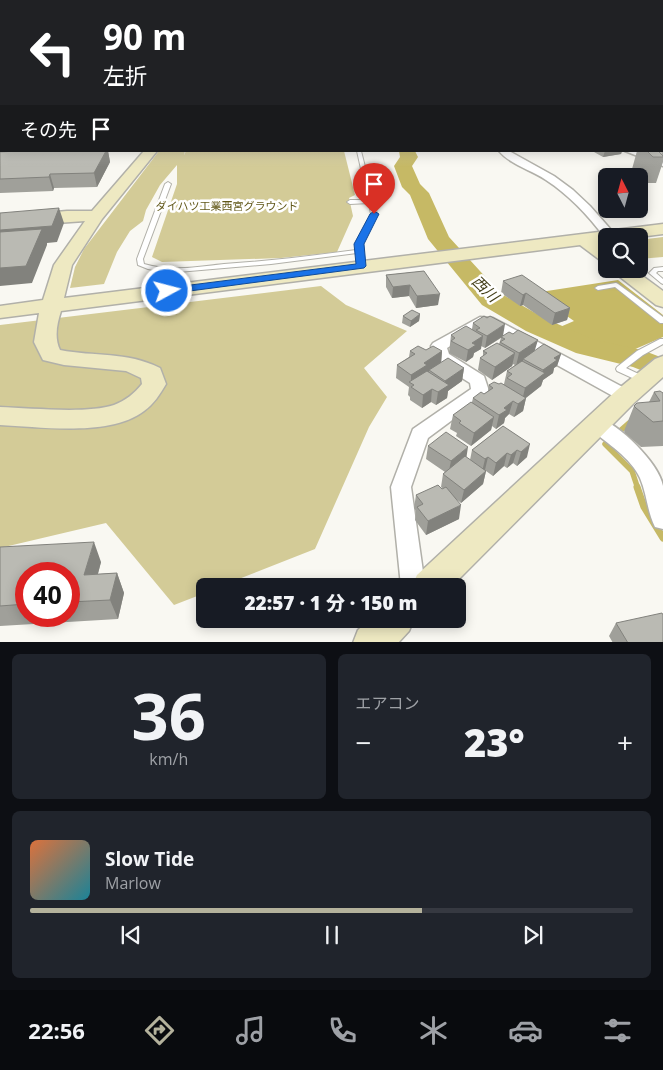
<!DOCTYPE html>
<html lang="ja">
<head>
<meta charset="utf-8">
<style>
	:root { --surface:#171b24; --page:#20242c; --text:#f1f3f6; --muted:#9ea1a6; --line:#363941; --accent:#b4b29c }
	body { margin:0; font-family:"Open Sans","Noto Sans JP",sans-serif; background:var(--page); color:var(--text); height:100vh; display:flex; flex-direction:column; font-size:19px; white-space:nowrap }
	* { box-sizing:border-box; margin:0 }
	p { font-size:16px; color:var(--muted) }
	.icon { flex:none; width:28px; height:28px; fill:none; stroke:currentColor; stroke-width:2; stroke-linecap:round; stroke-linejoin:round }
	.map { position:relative; height:642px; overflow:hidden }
	.sheet { display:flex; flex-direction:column; gap:12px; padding:12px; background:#0d0f14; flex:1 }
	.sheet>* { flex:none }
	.hud { position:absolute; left:0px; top:0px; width:664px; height:152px; box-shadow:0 2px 12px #0003; background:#202124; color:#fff; overflow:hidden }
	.needle { width:32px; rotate:354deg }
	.controls { position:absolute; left:598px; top:168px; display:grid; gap:10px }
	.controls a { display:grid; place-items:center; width:50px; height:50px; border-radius:8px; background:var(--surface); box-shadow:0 2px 12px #0003; font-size:25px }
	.speed { position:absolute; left:15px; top:562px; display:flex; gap:10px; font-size:25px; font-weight:700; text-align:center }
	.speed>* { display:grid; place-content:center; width:65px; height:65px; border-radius:50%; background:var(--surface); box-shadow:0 2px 12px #0003; line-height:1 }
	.speed .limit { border:8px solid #d22; background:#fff; color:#111 }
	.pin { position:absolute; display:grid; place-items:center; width:42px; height:42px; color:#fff; margin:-51px -21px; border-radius:50% 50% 50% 0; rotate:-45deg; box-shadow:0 0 5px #0007 }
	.pin .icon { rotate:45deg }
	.me { position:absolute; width:55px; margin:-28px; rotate:83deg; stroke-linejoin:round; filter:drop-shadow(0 0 4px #0008) }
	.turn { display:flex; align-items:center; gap:18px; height:105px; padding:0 20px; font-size:22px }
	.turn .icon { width:65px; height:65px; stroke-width:2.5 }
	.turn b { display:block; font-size:35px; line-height:42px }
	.then { display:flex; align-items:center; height:48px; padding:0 20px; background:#0003; gap:10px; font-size:19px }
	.big { font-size:38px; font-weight:800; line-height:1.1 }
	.sheet .tile { flex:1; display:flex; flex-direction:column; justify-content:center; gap:8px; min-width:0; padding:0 18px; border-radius:8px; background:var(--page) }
	.sheet .dial { align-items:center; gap:0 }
	.dial b { font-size:65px; line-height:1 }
	.song { display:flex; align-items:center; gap:15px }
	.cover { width:60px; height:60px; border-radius:8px; background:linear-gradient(135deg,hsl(20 70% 55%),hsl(190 70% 35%)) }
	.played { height:5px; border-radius:2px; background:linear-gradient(90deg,var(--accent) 65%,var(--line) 65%) }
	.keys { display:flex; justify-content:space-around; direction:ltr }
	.heat { display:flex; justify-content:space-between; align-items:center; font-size:28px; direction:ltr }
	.sheet .tiles { flex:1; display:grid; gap:12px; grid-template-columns:1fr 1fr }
	.tile:last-child { grid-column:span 2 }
	.trip { position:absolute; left:196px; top:578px; width:270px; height:50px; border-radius:8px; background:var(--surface); box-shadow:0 2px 12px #0003; font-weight:800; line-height:50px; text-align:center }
	.tab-bar { display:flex; height:80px; justify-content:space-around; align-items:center; background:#090b0e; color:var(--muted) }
	.tab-bar .icon { width:35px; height:35px }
	.tab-bar .active { color:var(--accent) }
	.tab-bar b { font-size:22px; color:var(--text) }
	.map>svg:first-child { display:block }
	.green { fill:#d3cb97 }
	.water { fill:#c6b965 }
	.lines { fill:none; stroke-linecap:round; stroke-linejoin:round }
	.stream-far1 { stroke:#c6b965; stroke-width:5.5 }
	.stream { stroke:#c6b965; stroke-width:7 }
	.river { fill:#c6b965; fill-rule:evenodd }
	.lane-casing { stroke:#b1b0a9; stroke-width:2 }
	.street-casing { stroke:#b1b0a9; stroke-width:3 }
	.secondary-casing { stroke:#b1b0a9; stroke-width:3 }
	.lane { fill:#fff; fill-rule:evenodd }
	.street { fill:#fff; fill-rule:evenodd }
	.secondary { fill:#eee9c2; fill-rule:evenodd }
	.wall { fill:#a0a09a; fill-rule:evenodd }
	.shaded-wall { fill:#82827d }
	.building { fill:#babab3; stroke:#82827d }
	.route { fill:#1a73e8; stroke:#114b97 }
	.labels { text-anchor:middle; stroke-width:5; stroke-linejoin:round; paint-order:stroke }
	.far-park-label { font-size:11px; fill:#605718; stroke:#fff }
	.water-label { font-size:15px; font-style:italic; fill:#443f1a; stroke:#fff }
</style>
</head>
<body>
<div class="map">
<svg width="663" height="643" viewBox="0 0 663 643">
	<rect width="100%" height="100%" fill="#f9f8f2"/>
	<path class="green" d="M159,151H185L184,155L186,151H344L355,195L349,198L353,216L337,252L281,258L162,262L152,257L177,184V165L160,185L146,210L143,221L130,231L117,252L104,284L70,288L75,267L84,249Z
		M663,237V257L639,259V240Z
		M321,286L346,305L407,331L364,368L387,397L369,427L315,549L221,586H205V593L174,605L106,523L0,548V325Z"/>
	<path class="water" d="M618,280L663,315V337L633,350L583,340L560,327L574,321L534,293Z"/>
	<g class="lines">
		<path class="stream-far1" d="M621,430L629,423
			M605,444L632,471L638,489"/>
		<path class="stream" d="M637,487L644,507L663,538"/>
		<path class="river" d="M399,151H415L418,157L412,166L420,184L429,193L449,237L500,293L546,319L595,340L642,350L663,358V379L633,367L576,353L526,331L482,305L428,239L410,195L402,187L394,166L400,157Z"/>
		<defs>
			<path id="lane" d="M357,151H361L377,214L362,244L363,250L364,251L363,252L364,266L363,267L361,268L358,266L357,253L271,264L178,272L159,271L148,269L138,265L137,259L165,184L168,182L171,184L143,259L144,264C170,272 197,267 224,264C268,261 312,256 356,250V244L371,214L369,203L350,204L347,202L350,200H368Z
				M663,267V271H658L656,273L663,279V284L661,283L649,273L654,268Z
				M616,283L618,284L663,317V323H660L615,287L598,290L595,288L598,286Z
				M660,339H663V344L643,355L626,368L647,378L648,380L647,382H641L617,371L616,369L617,367L637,351Z"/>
			<path id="street" d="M662,99H663V103H662Z
				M499,151H509L554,176L573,190L590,206L613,232L614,236L605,238C588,215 569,195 546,180C531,170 511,165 499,151Z
				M625,151H639L663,160V166Z
				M480,317L493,318L632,392L635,396L632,400L626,402L620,400L485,325L447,348L449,354L484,376L489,391L486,395L428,438L411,487L425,586H401L391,487L413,429L471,389L470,383L435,361L431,346L433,343Z
				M597,417C619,424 659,463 663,486C663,500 663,515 663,529L655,527C647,511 647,494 640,478C631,458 607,443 590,429L588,424L590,419Z"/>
			<path id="secondary" d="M0,101H1V107H0Z
				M144,151H157L102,219L72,265L64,298L663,224V234L639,237L606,236V241L599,242L606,247V261L600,260L580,245L61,311C57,324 54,337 60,350C95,357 126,351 160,368L166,384C160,394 154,404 144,411C110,437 41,427 0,425V407C29,408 88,414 114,405C125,401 135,393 142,384L141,378L126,371L64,365L43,360L34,342L39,313L0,318V306L43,300L54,265L85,221L0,227V217L67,211H92Z
				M613,269H633L663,291V307L656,305L615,273Z
				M663,356V377L635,402L452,586H412L417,575L617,390L655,359Z
				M370,619H414L409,631L398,643H353L358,630Z"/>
		</defs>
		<use href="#lane" class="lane-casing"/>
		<use href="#street" class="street-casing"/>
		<use href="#secondary" class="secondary-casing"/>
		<use href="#lane" class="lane"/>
		<use href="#street" class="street"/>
		<use href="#secondary" class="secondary"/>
	</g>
	<path class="wall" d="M0,77H1V97H0Z
		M0,115H1V151H108L110,162L97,187L54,188L53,191L0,193Z
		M595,151H622L621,154L603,157L594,152Z
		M637,151H663V162L656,183H644L632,169Z
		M601,196H606V209H638L606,212L598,206Z
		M424,271L438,305L416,308L409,296L392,298L386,287V275Z
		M503,281L570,308L567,320L552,325L523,305L520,306L501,293Z
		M420,314L419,321L410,327L402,323L403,316Z
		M473,323L535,351L561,354L557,366L554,368L553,373L543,380L541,386L526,398L523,411L514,417L509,414L505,418L504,423L496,429L492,426L491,430L471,446L456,436L457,433L450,429L453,415L472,402L473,398L484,394L488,391L489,385L504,384L507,371L515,365L513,364L512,366L492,380L478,370L480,358L483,356V351L499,344L501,338L485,348L481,346V349L474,353L473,357L466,362L449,353L451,335L472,329Z
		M426,350L442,351L441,363L464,368L462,381L448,391L447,398L436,405L431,402L422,408L410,400V397L408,395L409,387L396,378L397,365L409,357L410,351Z
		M654,392L663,393V446L641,447L625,433L624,431L634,406L649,402Z
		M503,426L527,457L517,466L513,463L507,468L504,466L493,476L486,471L483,484L461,503L456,499L459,519L426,535L415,520L416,511L414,508L416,495L443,489L441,487L443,474L445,472L426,459L428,446L466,457L470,460L472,450Z
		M0,547L101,562L98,574L117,573L124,593L118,619L0,626ZM26,574H69V616H26Z
		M616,623L663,643H613L609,636Z"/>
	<path class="shaded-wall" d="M106,151H108L110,162L97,187L94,173Z
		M605,151H622L621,154L603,157Z
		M50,174L54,188L53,191L49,177Z
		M642,198L639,209V199Z
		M59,208L64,223L57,242L47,243V245L32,283L0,286V230Z
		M607,209H638L606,212Z
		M410,285L409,296L392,298L393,287Z
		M526,293L523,305L520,306L523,295Z
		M440,294L438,305L416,308L417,296Z
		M570,308L567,320L552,325L555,313Z
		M420,314L419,321L410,327L411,321Z
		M505,324L503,336L485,348L487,336Z
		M483,336L481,349L474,353L473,357L466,362L468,350L472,343Z
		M538,340L534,353L523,359V361L516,366L519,353Z
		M442,351L441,364L429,370V372L411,383V375L424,363Z
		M515,353L512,366L492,380L495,367Z
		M561,354L557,366L554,368L553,373L543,380L541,386L523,400L526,398L523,411L514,417L518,404L522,401L525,388L541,376L543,370L554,358Z
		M464,368L462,381L448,391L447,398L436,405L438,392L444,388L445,381Z
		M432,389L431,402L422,408L423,395Z
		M513,401L509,414L505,418L504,423L496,429L499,415L504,408Z
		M494,417L491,430L471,446L474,433Z
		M530,444L527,457L517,466L521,452Z
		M468,447L466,460L448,475L451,461Z
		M517,450L513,463L507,468L511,455Z
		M507,453L504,466L493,476L496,463Z
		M488,457L485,470L482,472L485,459Z
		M486,471L483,484L461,503L464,490Z
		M461,505L459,519L426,535L428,521Z
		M94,542L101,562L92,595L84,575Z
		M117,573L124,593L118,619L110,600Z"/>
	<path class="building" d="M0,115H1V141H0Z
		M16,151H106L94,173L50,174L49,177L0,179V152Z
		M647,151H658L663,156V157H653Z
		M658,151H663V156Z
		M601,196H606V200Z
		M59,208L52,226L0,230V213Z
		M42,229L26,266L0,268V232Z
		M424,271L440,294L417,296L410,285L393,287L386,275Z
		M522,275L570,308L555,313L526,293L523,295L503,281Z
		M412,310L420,314L411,321L403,316Z
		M484,316L487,318L490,316L505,324L487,336L476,330L480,328L473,323Z
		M466,326L483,336L472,343L476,345L468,350L451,341L455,338L451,335Z
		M518,330L538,340L519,353L500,342L505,339L501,337L509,332L513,334Z
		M497,343L515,353L495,367L480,358L487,353L483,351Z
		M544,344L561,354L554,358L557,360L543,370L523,359Z
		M418,346L426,350L433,346L442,351L424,363L427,365L411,375L397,365L415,354L410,351Z
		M448,358L464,368L445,381L429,370Z
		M522,361L545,373L525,388L507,378L512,374L507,371Z
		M427,371L449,385L438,392L432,389L423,395L411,387L414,385L409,382Z
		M494,382L499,384L501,383L526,398L518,404L513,401L504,408L507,410L499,415L473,398L481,392L484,394L493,388L489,385Z
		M660,391L663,393V421L653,422L636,408L634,406L637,403L660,401L654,392Z
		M471,402L494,417L474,433L459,423L461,421L453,415Z
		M503,426L530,444L521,452L517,450L511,455L507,453L496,463L488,457L485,459L472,450Z
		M446,432L468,447L451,461L428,446Z
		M465,456L486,471L464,490L443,474Z
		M438,485L442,489L446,487L461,505L428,521L417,507L423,504L416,495Z
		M94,542L84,575L117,573L110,600L69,602V574H26V604L0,606V547Z
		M662,613L663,615V643H628L616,623Z"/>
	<linearGradient id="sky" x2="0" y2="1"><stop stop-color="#9ab6b4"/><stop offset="0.46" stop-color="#fcfcf9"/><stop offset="1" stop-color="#fcfcf9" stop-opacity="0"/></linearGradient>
	<rect width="663" height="167" fill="url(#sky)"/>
	<path class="route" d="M374,211L379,214L364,244L366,266L364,268L167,294L161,291L167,288L356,264L354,244L370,214Z"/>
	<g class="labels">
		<g class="far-park-label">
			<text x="227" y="210">ダイハツ工業西宮グラウンド</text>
		</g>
		<g class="water-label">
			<text transform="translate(485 289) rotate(44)" y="5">西川</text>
		</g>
	</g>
</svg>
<div class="controls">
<a><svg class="needle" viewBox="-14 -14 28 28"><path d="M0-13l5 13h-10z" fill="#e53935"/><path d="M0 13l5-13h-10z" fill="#9ea1a6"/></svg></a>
<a><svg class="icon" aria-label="search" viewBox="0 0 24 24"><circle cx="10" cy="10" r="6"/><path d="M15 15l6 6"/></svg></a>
</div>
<div class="speed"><div class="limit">40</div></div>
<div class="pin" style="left:374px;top:214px;background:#d93025"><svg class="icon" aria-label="arrive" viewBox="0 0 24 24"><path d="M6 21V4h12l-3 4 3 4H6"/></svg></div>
<svg class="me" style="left:167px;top:291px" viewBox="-20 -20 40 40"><circle r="17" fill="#1a73e8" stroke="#fff" stroke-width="3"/><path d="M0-11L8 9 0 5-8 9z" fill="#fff"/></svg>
<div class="trip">22:57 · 1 分 · 150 m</div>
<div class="hud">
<div class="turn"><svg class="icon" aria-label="left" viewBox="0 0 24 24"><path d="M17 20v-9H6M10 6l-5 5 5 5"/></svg><div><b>90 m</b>左折</div></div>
<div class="then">その先<svg class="icon" aria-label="arrive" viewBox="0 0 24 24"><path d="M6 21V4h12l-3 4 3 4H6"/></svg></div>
</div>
</div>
<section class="sheet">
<div class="tiles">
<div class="tile dial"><b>36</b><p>km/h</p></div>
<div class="tile"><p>エアコン</p>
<div class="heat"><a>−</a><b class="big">23°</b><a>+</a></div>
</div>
<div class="tile">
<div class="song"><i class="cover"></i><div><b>Slow Tide</b><p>Marlow</p></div></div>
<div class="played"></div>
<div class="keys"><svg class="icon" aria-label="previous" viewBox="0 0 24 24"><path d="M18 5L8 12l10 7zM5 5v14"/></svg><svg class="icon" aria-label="pause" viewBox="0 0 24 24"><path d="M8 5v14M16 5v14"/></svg><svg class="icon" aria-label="next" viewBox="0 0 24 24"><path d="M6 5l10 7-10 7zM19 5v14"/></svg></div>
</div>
</div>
</section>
<nav class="tab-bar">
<b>22:56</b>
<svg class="icon active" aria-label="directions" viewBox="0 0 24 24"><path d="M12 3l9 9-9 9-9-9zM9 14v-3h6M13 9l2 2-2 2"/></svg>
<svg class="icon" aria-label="music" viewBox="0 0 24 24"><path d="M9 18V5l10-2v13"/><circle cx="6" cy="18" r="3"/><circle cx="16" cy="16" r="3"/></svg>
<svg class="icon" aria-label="phone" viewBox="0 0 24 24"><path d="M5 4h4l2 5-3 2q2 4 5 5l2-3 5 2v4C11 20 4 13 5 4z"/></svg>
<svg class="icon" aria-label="climate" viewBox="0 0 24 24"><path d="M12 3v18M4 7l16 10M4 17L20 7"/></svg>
<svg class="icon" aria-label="car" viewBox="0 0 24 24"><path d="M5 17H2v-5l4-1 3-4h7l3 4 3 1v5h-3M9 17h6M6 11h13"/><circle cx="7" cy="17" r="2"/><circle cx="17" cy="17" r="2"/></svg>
<svg class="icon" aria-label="filters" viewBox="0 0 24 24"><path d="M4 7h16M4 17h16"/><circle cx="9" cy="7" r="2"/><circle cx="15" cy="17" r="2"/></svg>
</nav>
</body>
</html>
